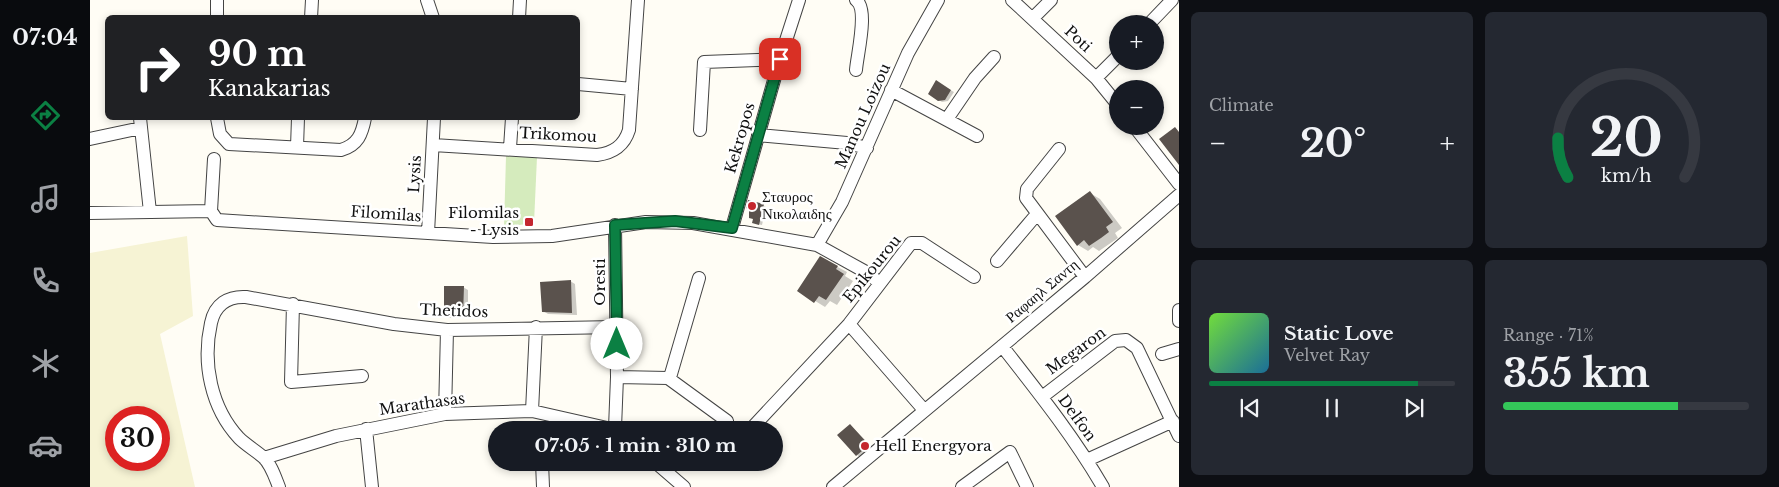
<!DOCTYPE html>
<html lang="en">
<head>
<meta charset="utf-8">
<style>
	:root { --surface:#171b24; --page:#242831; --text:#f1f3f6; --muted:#9ea1a6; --line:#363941; --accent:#0b8043 }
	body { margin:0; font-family:"Libre Baskerville",serif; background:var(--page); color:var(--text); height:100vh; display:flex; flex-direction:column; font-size:19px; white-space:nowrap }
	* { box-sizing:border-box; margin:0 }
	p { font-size:16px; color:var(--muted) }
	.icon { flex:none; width:28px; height:28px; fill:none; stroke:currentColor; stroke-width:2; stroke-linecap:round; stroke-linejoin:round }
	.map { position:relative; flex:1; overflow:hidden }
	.drawer { display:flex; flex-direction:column; gap:12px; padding:12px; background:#0d0f14; width:600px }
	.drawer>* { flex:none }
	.guide { position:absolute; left:15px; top:15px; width:475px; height:105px; border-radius:8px; box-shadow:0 2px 8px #0003; background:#202124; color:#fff; overflow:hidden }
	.tools { position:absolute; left:1019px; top:15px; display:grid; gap:10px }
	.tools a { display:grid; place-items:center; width:55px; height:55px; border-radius:50%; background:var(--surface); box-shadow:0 2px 8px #0003; font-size:25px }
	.speed { position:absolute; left:15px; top:406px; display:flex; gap:10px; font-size:25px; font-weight:700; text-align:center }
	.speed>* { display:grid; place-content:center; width:65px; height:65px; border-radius:50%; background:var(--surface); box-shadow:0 2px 8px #0003; line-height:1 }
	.speed .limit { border:8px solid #d22; background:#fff; color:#111 }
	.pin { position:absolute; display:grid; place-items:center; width:42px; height:42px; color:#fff; margin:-21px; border-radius:10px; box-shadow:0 2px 8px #0006 }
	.me { position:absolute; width:55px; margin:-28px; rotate:0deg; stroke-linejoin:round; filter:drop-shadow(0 0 4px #0008) }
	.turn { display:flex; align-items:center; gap:18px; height:105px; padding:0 20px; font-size:22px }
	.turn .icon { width:65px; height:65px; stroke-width:2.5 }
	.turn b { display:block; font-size:35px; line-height:42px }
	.big { font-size:38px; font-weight:700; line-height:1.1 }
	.drawer .widget { flex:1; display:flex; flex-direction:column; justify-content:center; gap:8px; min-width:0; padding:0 18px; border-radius:8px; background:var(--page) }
	.drawer .dial { align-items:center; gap:0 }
	.dial svg { height:130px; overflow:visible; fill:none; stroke:var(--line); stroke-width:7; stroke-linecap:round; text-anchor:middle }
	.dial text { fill:var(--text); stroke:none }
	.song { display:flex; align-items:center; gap:15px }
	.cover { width:60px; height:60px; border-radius:8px; background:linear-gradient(135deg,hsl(100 70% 55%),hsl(200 70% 35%)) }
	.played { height:5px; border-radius:2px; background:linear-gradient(90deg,var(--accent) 85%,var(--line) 85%) }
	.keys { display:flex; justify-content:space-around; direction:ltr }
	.heat { display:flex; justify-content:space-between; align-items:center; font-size:28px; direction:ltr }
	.charge { height:8px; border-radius:4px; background:linear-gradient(90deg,#34c759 71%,var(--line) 0) }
	.drawer .tiles { flex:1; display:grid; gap:12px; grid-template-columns:repeat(2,1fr) }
	.trip { position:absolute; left:398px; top:421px; width:295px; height:50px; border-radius:25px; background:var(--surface); box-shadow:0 2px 8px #0003; font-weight:700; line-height:50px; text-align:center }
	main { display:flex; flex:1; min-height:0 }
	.tabs { display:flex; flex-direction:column; width:90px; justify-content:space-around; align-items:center; background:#090b0e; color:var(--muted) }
	.tabs .icon { width:35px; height:35px }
	.tabs .active { color:var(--accent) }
	.tabs b { font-size:22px; color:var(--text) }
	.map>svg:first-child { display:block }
	.farmland { fill:#f6f3d4; fill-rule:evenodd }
	.green { fill:#d5ebbd }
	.shadow { fill:#0003 }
	.building { fill:#5a524d }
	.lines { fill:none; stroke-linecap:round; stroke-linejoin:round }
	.minor-casing { stroke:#444; stroke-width:14 }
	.minor { stroke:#fff; stroke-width:12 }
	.route-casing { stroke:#07532c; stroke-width:12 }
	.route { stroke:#0b8043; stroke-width:9 }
	.poi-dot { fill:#c4262e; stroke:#fff; stroke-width:2 }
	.labels { text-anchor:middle; stroke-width:5; stroke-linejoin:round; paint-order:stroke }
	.street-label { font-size:15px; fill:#111; stroke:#fff }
	.poi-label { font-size:15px; fill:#111; stroke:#fff; text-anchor:start }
</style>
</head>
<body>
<main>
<nav class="tabs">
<b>07:04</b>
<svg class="icon active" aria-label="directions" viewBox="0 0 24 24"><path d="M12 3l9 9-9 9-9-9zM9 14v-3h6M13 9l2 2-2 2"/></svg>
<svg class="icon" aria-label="music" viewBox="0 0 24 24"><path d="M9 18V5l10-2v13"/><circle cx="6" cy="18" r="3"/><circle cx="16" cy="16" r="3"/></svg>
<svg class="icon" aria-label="phone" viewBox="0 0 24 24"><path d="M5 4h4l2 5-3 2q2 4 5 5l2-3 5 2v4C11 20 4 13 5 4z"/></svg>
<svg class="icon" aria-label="climate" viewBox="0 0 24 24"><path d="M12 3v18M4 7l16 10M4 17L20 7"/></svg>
<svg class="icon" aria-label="car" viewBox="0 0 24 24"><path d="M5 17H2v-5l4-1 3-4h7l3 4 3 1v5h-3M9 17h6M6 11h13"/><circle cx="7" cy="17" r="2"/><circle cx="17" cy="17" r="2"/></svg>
</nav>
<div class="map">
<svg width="1089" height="487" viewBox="0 0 1089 487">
	<rect width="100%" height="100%" fill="#fffdf5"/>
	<path class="farmland" d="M97,236L103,316L70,334L105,487H0V253ZM26,418H69V460H26Z"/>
	<path class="green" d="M416,156L447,157L444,223L414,227Z"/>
	<path class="shadow" d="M846,82L864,92L858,101L852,102L839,94Z
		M1000,193L1010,199L1032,228L1025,233L1028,238L1009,251L1003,247L998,251L988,245Z
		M673,205L676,207L672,225L667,224Z
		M731,258L757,272L755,276L763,281L747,305L740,301L735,307L709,291Z
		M480,281L485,284L487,315L458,314L453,311Z
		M373,287L378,290V318H360L355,315Z
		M760,425L783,448L772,458L767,455Z"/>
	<path class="building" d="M846,80L861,90L855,100L848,101L838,94Z
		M1085,127L1089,132V165L1069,139Z
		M1000,191L1023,222L1016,227L1019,232L1011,238L999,246L994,240L987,246L965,216Z
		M658,200L674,204L669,225L662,223L663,219L659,218V209L656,208Z
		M730,256L748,266L746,269L754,274L736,300L729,296L724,303L707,291Z
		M481,280L482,313L452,312L450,282Z
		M354,286H374L373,316H354Z
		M760,424L779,445L766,456L747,435Z"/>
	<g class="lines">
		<defs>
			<path id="minor" d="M127,0V18
				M337,0L343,18
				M922,0L1006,78L1028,105
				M221,18L222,0
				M429,18L430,0
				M943,18L961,0
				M1059,24L1082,0
				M766,70C767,55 779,9 766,0
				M1006,78L1028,56
				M488,84L542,89
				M801,90L887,136
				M50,118L60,212
				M127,118L130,134L139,144L251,150C268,145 272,134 275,118
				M857,119L885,78L904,57
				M1044,126L1089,184
				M610,130L614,62L690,59
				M668,135L757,143L777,148
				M0,139L51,128
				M343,145L507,155C523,153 534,146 539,130L548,0
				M207,147L208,118
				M420,148L422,118
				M969,149L937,189L936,198L995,277
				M124,159L121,211L127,220L403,237L462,236L556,222L603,223L727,245L774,271L790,283
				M0,213L121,211
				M642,228L690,59L709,0
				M338,233L344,118
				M727,245L752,202L818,53L848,0
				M907,261L947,214
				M203,304L201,382L272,376
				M1089,310V321
				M759,324L834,410
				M912,346C948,392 984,437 1013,487
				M1072,354L1089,349
				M527,377L578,378L637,421
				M578,378L581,374L609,278
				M952,397L1025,341L1036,340L1047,348L1089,436
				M442,411L446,327
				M355,414L357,330
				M525,428L527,377L525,225
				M276,429L282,487
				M660,430L759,324L821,243H832L884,277
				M174,458L246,436L355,414L442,411L526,430
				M997,460L1083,421
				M452,462L453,487
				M565,462L594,487
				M189,487C185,477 181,464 173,457C165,450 156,445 149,438C121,408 112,363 121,323C125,304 138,296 156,297L304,324L357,330L526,327
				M743,487L995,277L1089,195
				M872,487L920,452L937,487"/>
		</defs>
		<use href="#minor" class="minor-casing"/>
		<use href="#minor" class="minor"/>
	</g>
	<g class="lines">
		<defs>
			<path id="route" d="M527,344L525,225L585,221L642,228L690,59"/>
		</defs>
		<use href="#route" class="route-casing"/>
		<use href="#route" class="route"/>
	</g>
	<g class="poi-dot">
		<circle cx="662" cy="206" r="5"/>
		<rect x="434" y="217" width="10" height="10" rx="2.5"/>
		<circle cx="775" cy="446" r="5"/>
	</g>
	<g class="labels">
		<g class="street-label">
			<text transform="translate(988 39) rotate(43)" y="5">Poti</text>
			<text transform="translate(773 116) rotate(-66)" y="5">Manou Loizou</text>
			<text transform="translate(468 135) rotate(3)" y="5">Trikomou</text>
			<text transform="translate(650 138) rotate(-74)" y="5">Kekropos</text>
			<text transform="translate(325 174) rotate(-87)" y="5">Lysis</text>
			<text transform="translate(296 214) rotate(4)" y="5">Filomilas</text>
			<text transform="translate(782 269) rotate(-51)" y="5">Epikourou</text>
			<text transform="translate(510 282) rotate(-90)" y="5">Oresti</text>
			<text transform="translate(952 291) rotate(-40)" y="5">Ραφαηλ Σαντη</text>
			<text transform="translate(364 311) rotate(2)" y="5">Thetidos</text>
			<text transform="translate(986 351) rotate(-36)" y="5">Megaron</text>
			<text transform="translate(332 404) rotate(-8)" y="5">Marathasas</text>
			<text transform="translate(987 418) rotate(54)" y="5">Delfon</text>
		</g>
		<g class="poi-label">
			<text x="672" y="202">Σταυρος<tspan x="672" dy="17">Νικολαιδης</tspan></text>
			<text x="429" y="218" text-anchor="end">Filomilas<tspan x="429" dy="17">- Lysis</tspan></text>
			<text x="785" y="451">Hell Energyora</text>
		</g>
	</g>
</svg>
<div class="tools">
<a>+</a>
<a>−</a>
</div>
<div class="speed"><div class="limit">30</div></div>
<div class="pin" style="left:690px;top:59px;background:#d93025"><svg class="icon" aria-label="arrive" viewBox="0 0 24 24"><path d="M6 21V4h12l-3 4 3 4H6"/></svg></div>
<svg class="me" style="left:527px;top:344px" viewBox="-20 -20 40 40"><circle r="19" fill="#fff"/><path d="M0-13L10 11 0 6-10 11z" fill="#0b8043"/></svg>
<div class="trip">07:05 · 1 min · 310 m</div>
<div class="guide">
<div class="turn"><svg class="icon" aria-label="right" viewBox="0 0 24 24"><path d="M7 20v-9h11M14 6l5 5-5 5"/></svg><div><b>90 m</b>Kanakarias</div></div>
</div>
</div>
<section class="drawer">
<div class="tiles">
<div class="widget"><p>Climate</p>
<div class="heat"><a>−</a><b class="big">20°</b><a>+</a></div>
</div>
<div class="widget dial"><svg viewBox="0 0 100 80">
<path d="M14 69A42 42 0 1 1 86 69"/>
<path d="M14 69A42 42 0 0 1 8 45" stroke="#0b8043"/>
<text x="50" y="56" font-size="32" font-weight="700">20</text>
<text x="50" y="72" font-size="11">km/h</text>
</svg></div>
<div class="widget">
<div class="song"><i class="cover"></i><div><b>Static Love</b><p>Velvet Ray</p></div></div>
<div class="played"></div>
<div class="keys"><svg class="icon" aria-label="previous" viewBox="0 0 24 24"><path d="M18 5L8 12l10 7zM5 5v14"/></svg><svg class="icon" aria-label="pause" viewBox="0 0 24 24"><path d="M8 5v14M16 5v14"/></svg><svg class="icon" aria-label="next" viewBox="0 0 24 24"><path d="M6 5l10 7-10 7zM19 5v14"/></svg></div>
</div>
<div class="widget"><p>Range · 71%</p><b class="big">355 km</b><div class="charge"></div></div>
</div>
</section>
</main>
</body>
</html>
